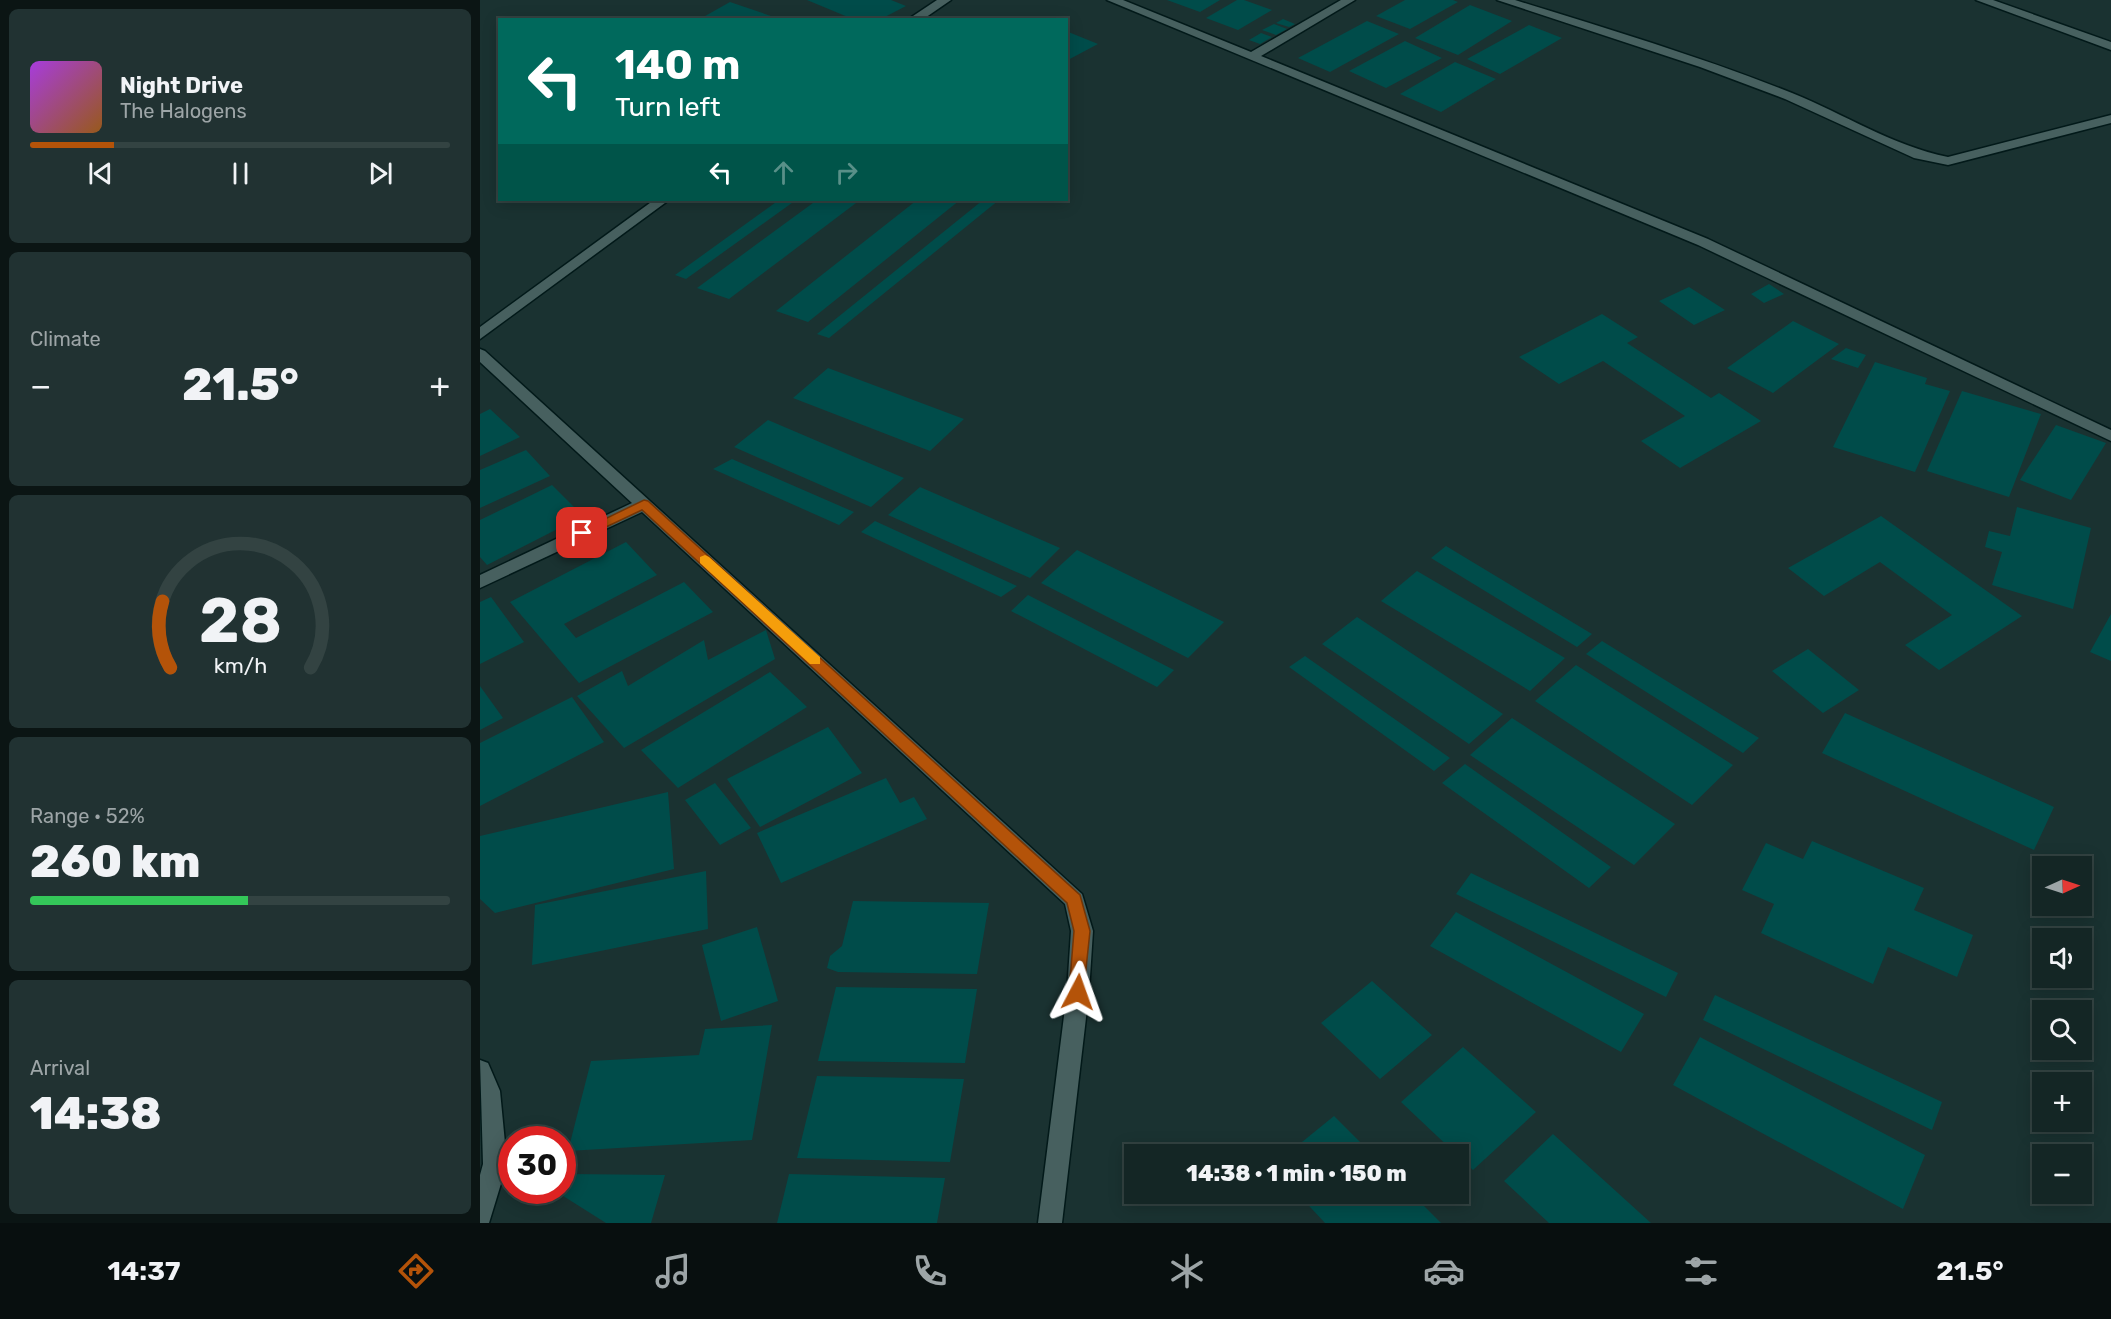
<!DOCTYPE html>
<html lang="en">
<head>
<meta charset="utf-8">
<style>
	:root { --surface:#142625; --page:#213232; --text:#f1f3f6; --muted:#9da5a7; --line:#334342; --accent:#b45309 }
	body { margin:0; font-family:Rubik,sans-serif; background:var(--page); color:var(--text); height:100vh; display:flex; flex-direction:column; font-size:22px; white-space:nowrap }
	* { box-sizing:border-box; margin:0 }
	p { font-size:20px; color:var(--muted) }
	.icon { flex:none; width:33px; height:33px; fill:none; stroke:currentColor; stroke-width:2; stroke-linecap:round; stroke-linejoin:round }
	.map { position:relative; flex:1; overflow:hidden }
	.details { display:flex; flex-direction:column; gap:9px; padding:9px; background:#0b1514; width:480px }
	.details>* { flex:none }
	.hud { position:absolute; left:18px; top:18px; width:570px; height:183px; border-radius:0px; box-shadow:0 3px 15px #0003,0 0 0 2px var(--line); background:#00695c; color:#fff; overflow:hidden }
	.needle { width:39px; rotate:87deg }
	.controls { position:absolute; left:1552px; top:856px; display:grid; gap:12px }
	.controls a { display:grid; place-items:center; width:60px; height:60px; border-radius:0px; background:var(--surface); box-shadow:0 3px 15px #0003,0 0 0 2px var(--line); font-size:30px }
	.speed { position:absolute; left:18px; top:1126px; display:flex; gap:12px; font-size:30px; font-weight:700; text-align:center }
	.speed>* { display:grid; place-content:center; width:78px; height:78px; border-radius:50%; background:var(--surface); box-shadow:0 3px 15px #0003,0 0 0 2px var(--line); line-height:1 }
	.speed .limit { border:9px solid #d22; background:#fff; color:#111 }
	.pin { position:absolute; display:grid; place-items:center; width:51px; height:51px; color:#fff; margin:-26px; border-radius:12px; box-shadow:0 3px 9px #0006 }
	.me { position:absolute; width:66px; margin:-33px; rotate:4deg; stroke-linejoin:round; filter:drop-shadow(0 0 4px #0008) }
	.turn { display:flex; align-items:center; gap:21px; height:126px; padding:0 18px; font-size:27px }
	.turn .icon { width:78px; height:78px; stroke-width:2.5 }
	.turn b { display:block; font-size:42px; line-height:51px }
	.lanes { display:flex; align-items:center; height:57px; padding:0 18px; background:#0003; justify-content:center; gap:30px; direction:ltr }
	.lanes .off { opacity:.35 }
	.big { font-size:45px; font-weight:800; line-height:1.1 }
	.details .tile { flex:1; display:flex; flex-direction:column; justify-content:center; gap:9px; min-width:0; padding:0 21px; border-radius:9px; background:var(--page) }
	.details .dial { align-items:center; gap:0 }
	.dial svg { height:156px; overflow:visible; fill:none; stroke:var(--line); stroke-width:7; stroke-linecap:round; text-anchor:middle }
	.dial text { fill:var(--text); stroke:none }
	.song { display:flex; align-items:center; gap:18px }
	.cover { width:72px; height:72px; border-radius:9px; background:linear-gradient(135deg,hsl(280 70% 55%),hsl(30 70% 35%)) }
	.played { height:6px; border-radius:3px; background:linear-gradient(90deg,var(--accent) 20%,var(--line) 20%) }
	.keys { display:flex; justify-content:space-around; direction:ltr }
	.heat { display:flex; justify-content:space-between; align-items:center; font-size:33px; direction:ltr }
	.charge { height:9px; border-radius:4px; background:linear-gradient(90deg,#34c759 52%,var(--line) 0) }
	.trip { position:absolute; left:644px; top:1144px; width:345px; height:60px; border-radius:0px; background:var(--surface); box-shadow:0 3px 15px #0003,0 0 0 2px var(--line); font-weight:800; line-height:60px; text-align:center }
	.dock { display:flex; height:96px; justify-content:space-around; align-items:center; background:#080f0f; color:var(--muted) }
	.dock .icon { width:42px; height:42px }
	.dock .on { color:var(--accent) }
	.dock b { font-size:27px; color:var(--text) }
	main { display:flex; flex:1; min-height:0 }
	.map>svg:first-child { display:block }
	.building { fill:#004c4a }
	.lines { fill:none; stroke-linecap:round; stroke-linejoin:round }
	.minor-casing { stroke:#021919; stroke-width:3 }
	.minor { fill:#47605f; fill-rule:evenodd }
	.route { fill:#b45309; stroke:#753606; stroke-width:1.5 }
	.slow { fill:#f59e0b }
</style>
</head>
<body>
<main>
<section class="details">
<div class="tile">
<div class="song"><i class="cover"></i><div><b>Night Drive</b><p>The Halogens</p></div></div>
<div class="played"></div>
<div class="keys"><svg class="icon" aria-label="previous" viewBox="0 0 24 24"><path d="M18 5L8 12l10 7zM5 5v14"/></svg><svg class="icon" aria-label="pause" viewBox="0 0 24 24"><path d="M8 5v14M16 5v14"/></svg><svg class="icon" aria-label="next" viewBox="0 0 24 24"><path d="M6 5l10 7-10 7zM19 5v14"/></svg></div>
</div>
<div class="tile"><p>Climate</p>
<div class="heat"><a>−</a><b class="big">21.5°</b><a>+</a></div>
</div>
<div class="tile dial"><svg viewBox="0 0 100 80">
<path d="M14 69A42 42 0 1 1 86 69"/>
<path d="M14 69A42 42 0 0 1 10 35" stroke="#b45309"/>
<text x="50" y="56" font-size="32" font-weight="700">28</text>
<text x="50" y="72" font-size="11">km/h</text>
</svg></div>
<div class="tile"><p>Range · 52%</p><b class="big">260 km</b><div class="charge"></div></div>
<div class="tile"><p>Arrival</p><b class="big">14:38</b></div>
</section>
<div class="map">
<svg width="1631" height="1223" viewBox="0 0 1631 1223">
	<rect width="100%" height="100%" fill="#1a3231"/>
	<path class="building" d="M327,0H411L426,6L399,20H375Z
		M687,0H740L720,12Z
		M757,0H764L792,10L758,30L726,18Z
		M925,0H973L978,2L930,29L896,16Z
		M250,2L300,19V20H218Z
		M990,5L1032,21L978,55L935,38Z
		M803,19L815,24L809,27L796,23Z
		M887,21L919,34L850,72L818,58Z
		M794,24L807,29L796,35L782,30Z
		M1049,25L1082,38L1020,74L987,59Z
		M586,31L618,44L586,61Z
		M781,33L792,37L780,44L769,40Z
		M925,41L962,58L906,88L869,71Z
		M975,62L1016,79L961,112L920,94Z
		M299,200H316L206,279L195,275Z
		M337,200H380L249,299L217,288Z
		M437,200H480L328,322L296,311Z
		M503,200H519L349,338L337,334Z
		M1289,284L1304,294L1284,303L1271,294Z
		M1209,287L1245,310L1214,325L1179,301Z
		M1122,314L1158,337L1147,343L1231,398L1239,393L1281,421L1200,468L1161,441L1205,416L1123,361L1079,384L1039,357Z
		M1313,321L1359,344L1293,393L1247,368Z
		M1366,348L1386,355L1378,368L1351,359Z
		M1395,362L1447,378L1445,384L1470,391L1435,472L1353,447Z
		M348,368L484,419L450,451L313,398Z
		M1482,391L1561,414L1529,497L1447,471Z
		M10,409L40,437L0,456V414Z
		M288,420L424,478L391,507L254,447Z
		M1576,425L1626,443L1591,500L1540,480Z
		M46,450L70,476L0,508V470Z
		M252,459L374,512L359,525L233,469Z
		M72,485L103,516L7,565L0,557V520Z
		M440,487L580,548L550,578L408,515Z
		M1537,507L1611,528L1593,609L1512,585L1522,552L1505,547L1509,531L1530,536Z
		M1401,516L1542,616L1459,670L1425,645L1472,615L1400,562L1344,596L1308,568Z
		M395,521L537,586L521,597L381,532Z
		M146,542L177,575L84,624L96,638L204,582L233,612L99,683L30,602Z
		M966,546L1112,634L1097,647L951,558Z
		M597,550L744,622L708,658L561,583Z
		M937,571L1085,658L1050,691L901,601Z
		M548,595L694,670L677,687L531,611Z
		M11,597L44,642L0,664V602Z
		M1631,614V661L1610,652Z
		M877,617L1023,714L989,744L842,644Z
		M286,630L295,659L144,748L97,696L142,671L148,686L224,640L228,660Z
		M1122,641L1279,738L1263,753L1106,654Z
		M1328,649L1379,690L1343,713L1292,671Z
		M825,656L970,758L954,771L809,667Z
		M1096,665L1253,765L1212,805L1055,701Z
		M290,672L327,707L198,788L161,750Z
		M0,686L23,718L0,730Z
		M92,697L124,742L0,806V743Z
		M1365,713L1574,807L1554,850L1342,753Z
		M1032,718L1195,824L1154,865L990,755Z
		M348,727L382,773L280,827L247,779Z
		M985,764L1131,867L1109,888L962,783Z
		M406,778L420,803L434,797L447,819L301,883L277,833Z
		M235,783L271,828L240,845L205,800Z
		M188,792L194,869L15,913L0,899V836Z
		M1332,841L1444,888L1434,910L1493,935L1477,977L1408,947L1393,984L1281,933L1294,904L1262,890L1286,843L1323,859Z
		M226,871L228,929L52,965L55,905Z
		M991,873L1198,973L1186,997L976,894Z
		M373,901L509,903L497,974L358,972L347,968L350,956L362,946Z
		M976,912L1164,1014L1141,1052L950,946Z
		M277,927L298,1001L241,1021L222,945Z
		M892,981L952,1035L900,1079L841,1023Z
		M356,987L497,989L485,1063L338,1061Z
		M1235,995L1462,1102L1452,1130L1223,1020Z
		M292,1025L272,1140L88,1151L111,1061L219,1055L225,1029Z
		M1220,1037L1445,1155L1423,1209L1193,1085Z
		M983,1047L1056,1112L993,1170L921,1102Z
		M337,1076L484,1079L470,1162L317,1158Z
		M854,1116L893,1155H806Z
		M1073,1134L1171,1223H1069L1024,1181Z
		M87,1174L185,1175L171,1223H126L80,1194Z
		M309,1174L465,1178L457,1223H297Z
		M818,1194H932L961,1223H845Z"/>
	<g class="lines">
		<defs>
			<path id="minor" d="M457,0H471L442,20H427Z
				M627,0H643L771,52L861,0H875L781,56L1228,239L1631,430V441L1218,245Z
				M1017,0H1035C1128,29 1222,57 1312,93C1364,114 1413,146 1468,157L1631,115V123L1468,165L1434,158L1305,99L1220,67Z
				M1496,0H1513L1631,42V50Z
				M174,200H189L0,339V327Z
				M0,349L5,351L602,894L613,931L609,992L582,1223H558L587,992L591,931L585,904L162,512L0,588V575L152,503L0,362Z
				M0,1060L8,1063L20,1091L27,1164L9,1223H0V1175L3,1164Z"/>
		</defs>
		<use href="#minor" class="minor-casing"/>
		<use href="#minor" class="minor"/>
	</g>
	<path class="route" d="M164,500L168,501L600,895L610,931L603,997H592L589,992L594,931L587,903L162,510L107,536H98L96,533Z"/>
	<path class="slow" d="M225,555L229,557L340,657V664H330L220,563V557Z"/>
</svg>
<div class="controls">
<a><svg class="needle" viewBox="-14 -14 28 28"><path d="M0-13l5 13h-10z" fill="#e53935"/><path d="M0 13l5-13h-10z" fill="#9da5a7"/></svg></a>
<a><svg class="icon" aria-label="sound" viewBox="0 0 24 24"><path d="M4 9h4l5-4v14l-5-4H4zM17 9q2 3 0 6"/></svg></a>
<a><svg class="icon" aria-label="search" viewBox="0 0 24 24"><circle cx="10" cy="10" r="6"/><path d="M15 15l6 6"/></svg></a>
<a>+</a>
<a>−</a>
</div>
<div class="speed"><div class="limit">30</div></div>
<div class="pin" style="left:102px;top:533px;background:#d93025"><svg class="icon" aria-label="arrive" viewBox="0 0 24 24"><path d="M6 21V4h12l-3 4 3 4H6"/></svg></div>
<svg class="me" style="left:598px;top:992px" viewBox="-20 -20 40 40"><path d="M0-17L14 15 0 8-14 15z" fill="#b45309" stroke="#fff" stroke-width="4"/></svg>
<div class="trip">14:38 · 1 min · 150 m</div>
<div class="hud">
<div class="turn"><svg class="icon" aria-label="left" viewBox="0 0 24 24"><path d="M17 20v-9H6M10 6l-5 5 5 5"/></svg><div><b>140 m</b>Turn left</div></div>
<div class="lanes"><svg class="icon" aria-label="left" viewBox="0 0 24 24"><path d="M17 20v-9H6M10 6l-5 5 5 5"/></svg><svg class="icon off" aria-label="ahead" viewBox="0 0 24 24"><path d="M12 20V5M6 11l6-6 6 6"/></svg><svg class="icon off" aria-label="right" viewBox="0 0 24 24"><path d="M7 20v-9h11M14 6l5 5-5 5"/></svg></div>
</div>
</div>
</main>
<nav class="dock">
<b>14:37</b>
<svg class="icon on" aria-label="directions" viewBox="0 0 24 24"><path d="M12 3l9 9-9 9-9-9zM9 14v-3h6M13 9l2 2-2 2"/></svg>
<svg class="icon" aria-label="music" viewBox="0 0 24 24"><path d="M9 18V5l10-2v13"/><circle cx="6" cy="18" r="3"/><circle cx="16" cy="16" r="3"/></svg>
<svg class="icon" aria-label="phone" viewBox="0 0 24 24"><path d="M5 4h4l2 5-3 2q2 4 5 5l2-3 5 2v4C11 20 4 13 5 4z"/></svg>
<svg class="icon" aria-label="climate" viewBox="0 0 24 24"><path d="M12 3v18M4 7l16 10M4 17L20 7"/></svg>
<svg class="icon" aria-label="car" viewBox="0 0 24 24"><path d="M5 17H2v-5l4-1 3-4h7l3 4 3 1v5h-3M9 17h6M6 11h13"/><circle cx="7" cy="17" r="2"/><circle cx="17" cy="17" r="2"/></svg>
<svg class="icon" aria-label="filters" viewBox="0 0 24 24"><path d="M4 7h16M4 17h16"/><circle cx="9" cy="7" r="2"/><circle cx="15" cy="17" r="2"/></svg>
<b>21.5°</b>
</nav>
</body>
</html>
